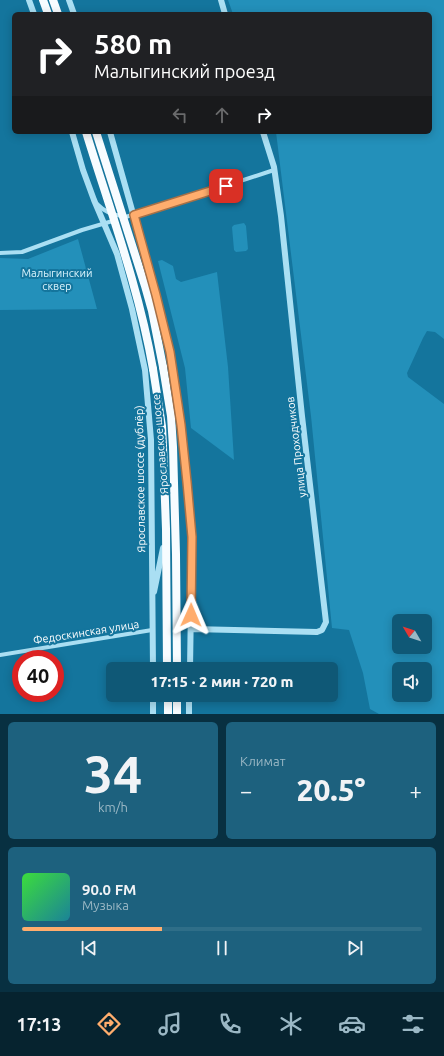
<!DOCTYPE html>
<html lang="ru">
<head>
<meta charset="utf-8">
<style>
	:root { --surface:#0f5876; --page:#1d617e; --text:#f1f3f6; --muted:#9bb8c5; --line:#2f6e88; --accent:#ffad6d }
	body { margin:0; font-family:Ubuntu,sans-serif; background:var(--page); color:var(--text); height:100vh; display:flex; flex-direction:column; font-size:15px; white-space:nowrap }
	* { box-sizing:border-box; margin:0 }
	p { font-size:13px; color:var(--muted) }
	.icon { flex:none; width:22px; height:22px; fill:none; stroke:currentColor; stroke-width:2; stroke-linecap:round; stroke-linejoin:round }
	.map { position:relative; height:714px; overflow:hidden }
	.sheet { display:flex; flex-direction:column; gap:8px; padding:8px; background:#083041; flex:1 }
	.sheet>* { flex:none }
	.top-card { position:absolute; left:12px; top:12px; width:420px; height:122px; border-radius:6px; box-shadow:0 2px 10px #0003; background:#202124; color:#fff; overflow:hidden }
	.needle { width:26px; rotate:309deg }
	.buttons { position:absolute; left:392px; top:614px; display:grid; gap:8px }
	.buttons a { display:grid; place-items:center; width:40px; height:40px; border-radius:6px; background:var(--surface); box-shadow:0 2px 10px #0003; font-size:20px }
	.speed { position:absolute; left:12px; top:650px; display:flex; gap:8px; font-size:20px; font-weight:700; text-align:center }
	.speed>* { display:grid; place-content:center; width:52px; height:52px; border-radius:50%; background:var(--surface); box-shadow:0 2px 10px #0003; line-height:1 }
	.speed .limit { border:6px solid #d22; background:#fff; color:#111 }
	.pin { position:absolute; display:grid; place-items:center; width:34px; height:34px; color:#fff; margin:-17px; border-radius:8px; box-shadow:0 2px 6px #0006 }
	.me { position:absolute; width:44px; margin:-22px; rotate:1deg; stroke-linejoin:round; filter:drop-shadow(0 0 3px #0008) }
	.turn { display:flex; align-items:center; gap:14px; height:84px; padding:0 16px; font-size:18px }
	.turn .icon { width:52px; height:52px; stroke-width:2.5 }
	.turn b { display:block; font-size:28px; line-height:34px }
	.lanes { display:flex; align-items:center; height:38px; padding:0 16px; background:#0003; justify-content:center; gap:20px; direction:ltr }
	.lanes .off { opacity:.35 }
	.big { font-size:30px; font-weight:800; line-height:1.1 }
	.sheet .tile { flex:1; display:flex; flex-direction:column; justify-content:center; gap:6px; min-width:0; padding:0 14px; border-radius:6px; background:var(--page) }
	.sheet .dial { align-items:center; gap:0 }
	.dial b { font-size:52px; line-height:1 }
	.song { display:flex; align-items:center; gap:12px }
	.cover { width:48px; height:48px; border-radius:6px; background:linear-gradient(135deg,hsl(120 70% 55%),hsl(190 70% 35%)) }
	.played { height:4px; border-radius:2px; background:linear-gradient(90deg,var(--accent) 35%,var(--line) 35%) }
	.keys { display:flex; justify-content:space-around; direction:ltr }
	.heat { display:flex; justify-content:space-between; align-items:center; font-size:22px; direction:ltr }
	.sheet .tiles { flex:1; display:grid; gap:8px; grid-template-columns:1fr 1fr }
	.tile:last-child { grid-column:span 2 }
	.trip { position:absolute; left:106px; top:662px; width:232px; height:40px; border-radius:6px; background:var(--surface); box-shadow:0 2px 10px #0003; font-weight:800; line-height:40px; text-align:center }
	.dock { display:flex; height:64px; justify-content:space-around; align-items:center; background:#06232f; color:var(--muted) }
	.dock .icon { width:28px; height:28px }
	.dock .on { color:var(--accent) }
	.dock b { font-size:18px; color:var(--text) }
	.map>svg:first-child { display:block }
	.green { fill:#2390ba; fill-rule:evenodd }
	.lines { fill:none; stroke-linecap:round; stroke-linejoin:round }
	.minor { stroke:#aadff3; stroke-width:4 }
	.tertiary { stroke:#aadff3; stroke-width:6 }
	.primary { stroke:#f7fcff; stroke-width:8 }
	.primary-bridge { stroke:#f7fcff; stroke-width:8 }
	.route-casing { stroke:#a67047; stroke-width:10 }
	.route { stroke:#ffad6d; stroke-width:7 }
	.labels { text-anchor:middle; stroke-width:4; stroke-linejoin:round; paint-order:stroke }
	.park-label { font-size:11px; fill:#dbf4fd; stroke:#14759d }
	.street-label { font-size:11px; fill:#fff; stroke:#14759d }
</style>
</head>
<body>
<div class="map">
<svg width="444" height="714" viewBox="0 0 444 714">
	<rect width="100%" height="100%" fill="#14759d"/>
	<path class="green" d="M228,0H444V339L435,332L427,331L423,338L407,373L408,377L444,404V714H379L370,709L363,673L349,630L332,628L311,416L276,132H430V14H233ZM399,621H425V647H399ZM399,669H425V695H399Z
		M244,223L246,226L248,249L246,251L236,252L234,250L232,227L234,225Z
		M78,239L97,309L0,310V258L28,259Z
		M162,260L173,266L176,279L181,282L217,272L228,367L234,460L191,428L185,368L158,261Z"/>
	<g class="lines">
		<path class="minor" d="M97,204C105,212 112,215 123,216
			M122,218L173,203L274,170
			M0,253L22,252L82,230L116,220
			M0,655L152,630"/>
		<path class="tertiary" d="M29,0L34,14
			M69,0L74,14
			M221,0L225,14
			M72,132L83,170L94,200L117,254L132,309L145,370L151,440L153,669
			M110,132L156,295L170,352L181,425L187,482L192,537L190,669
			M154,592L163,548
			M191,629L317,632L322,630L326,622L302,416L281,216L274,167L263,132
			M153,695V714
			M189,714V695"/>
		<path class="primary" d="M43,0L48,14
			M53,0L58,14
			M163,367L171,416L173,447L176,554L177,669
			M153,369L162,426L163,446L166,529L167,669
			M168,695V714
			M177,695V714"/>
		<path class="primary-bridge" d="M86,132C110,210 139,288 153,369
			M96,132L145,286L152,311L163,367"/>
	</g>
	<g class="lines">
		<defs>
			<path id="route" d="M191,615L192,537L187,482L181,425L170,352L156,295L134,215L226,186"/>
		</defs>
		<use href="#route" class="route-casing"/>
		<use href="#route" class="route"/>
	</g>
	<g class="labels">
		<g class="park-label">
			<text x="57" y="277">Малыгинский<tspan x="57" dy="13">сквер</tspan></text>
		</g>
		<g class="street-label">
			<text transform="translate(160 444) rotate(-95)" y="4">Ярославское шоссе</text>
			<text transform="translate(296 447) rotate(-97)" y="4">улица Проходчиков</text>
			<text transform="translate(140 479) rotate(-91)" y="4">Ярославское шоссе (дублёр)</text>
			<text transform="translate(86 632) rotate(-9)" y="4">Федоскинская улица</text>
		</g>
	</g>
</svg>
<div class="buttons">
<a><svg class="needle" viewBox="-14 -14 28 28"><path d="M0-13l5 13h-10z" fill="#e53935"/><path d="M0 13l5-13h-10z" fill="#9bb8c5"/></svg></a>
<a><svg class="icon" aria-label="sound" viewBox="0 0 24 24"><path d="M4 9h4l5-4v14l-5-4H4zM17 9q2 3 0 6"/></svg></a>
</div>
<div class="speed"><div class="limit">40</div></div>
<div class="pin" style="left:226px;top:186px;background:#d93025"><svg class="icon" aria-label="arrive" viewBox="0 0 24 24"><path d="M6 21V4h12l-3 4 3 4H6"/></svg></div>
<svg class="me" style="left:191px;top:615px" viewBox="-20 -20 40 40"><path d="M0-17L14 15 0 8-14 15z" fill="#ffad6d" stroke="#fff" stroke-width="4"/></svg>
<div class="trip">17:15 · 2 мин · 720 m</div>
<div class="top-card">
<div class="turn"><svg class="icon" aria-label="right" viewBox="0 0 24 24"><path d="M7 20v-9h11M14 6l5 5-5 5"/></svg><div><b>580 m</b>Малыгинский проезд</div></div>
<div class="lanes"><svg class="icon off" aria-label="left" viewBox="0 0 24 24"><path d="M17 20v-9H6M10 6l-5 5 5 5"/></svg><svg class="icon off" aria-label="ahead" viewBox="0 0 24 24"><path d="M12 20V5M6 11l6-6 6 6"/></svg><svg class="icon" aria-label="right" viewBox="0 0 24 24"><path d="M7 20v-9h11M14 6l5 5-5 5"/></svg></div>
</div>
</div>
<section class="sheet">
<div class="tiles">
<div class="tile dial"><b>34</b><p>km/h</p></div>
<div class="tile"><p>Климат</p>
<div class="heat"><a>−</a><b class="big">20.5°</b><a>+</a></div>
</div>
<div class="tile">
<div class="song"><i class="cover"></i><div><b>90.0 FM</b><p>Музыка</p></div></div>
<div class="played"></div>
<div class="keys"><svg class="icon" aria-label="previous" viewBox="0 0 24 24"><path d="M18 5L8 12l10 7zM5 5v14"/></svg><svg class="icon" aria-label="pause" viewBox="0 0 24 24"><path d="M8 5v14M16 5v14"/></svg><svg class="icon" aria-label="next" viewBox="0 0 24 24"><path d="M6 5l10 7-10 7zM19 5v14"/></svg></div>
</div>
</div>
</section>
<nav class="dock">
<b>17:13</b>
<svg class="icon on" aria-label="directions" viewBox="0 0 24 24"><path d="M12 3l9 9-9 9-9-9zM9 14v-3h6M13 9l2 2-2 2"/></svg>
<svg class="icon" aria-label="music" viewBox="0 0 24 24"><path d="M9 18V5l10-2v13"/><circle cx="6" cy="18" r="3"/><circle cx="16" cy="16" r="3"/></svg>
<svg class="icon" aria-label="phone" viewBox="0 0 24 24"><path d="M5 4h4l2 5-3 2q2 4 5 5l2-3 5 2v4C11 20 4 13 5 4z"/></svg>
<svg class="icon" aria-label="climate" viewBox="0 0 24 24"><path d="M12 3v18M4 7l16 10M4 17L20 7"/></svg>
<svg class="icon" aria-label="car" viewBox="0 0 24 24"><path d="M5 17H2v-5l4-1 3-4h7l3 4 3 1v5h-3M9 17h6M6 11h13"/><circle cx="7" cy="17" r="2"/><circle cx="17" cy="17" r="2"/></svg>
<svg class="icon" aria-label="filters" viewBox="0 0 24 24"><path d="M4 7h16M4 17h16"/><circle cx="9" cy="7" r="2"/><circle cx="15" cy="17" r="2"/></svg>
</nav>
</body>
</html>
